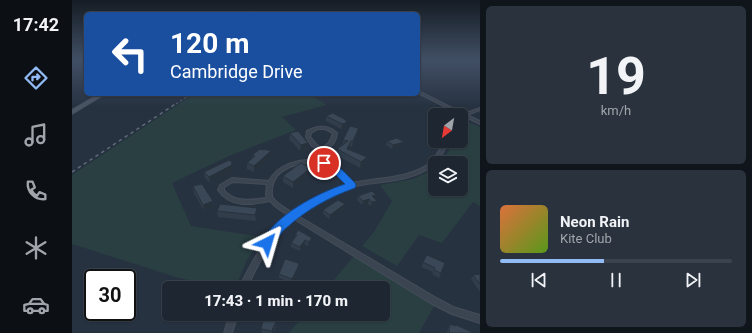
<!DOCTYPE html>
<html lang="en">
<head>
<meta charset="utf-8">
<style>
	:root { --surface:#1d2631; --page:#2a323d; --text:#f1f3f6; --muted:#a0a5ab; --line:#3b434d; --accent:#92bbf6 }
	body { margin:0; font-family:Roboto,sans-serif; background:var(--page); color:var(--text); height:100vh; display:flex; flex-direction:column; font-size:15px; white-space:nowrap }
	* { box-sizing:border-box; margin:0 }
	p { font-size:13px; color:var(--muted) }
	.icon { flex:none; width:22px; height:22px; fill:none; stroke:currentColor; stroke-width:2; stroke-linecap:round; stroke-linejoin:round }
	.map { position:relative; flex:1; overflow:hidden }
	.panel { display:flex; flex-direction:column; gap:6px; padding:6px; background:#10151b; width:272px }
	.panel>* { flex:none }
	.hud { position:absolute; left:12px; top:12px; width:336px; height:84px; border-radius:6px; box-shadow:0 1px 3px #0004,0 0 0 1px var(--line); background:#1a4fa0; color:#fff; overflow:hidden }
	.needle { width:26px; rotate:211deg }
	.fabs { position:absolute; left:356px; top:108px; display:grid; gap:8px }
	.fabs a { display:grid; place-items:center; width:40px; height:40px; border-radius:6px; background:var(--surface); box-shadow:0 1px 3px #0004,0 0 0 1px var(--line); font-size:20px }
	.speed { position:absolute; left:12px; top:269px; display:flex; gap:8px; font-size:20px; font-weight:700; text-align:center }
	.speed>* { display:grid; place-content:center; width:52px; height:52px; border-radius:50%; background:var(--surface); box-shadow:0 1px 3px #0004,0 0 0 1px var(--line); line-height:1 }
	.speed .limit { border:2px solid #111; border-radius:6px; background:#fff; color:#111 }
	.pin { position:absolute; display:grid; place-items:center; width:34px; height:34px; color:#fff; margin:-17px; border:2px solid #fff; border-radius:50%; box-shadow:0 1px 4px #0007 }
	.me { position:absolute; width:44px; margin:-22px; rotate:40deg; stroke-linejoin:round; filter:drop-shadow(0 0 3px #0008) }
	.turn { display:flex; align-items:center; gap:14px; height:84px; padding:0 20px; font-size:18px }
	.turn .icon { width:52px; height:52px; stroke-width:2.5 }
	.turn b { display:block; font-size:28px; line-height:34px }
	.panel .widget { flex:1; display:flex; flex-direction:column; justify-content:center; gap:6px; min-width:0; padding:0 14px; border-radius:6px; background:var(--page) }
	.panel .dial { align-items:center; gap:0 }
	.dial b { font-size:52px; line-height:1 }
	.song { display:flex; align-items:center; gap:12px }
	.cover { width:48px; height:48px; border-radius:6px; background:linear-gradient(135deg,hsl(20 70% 55%),hsl(90 70% 35%)) }
	.played { height:4px; border-radius:2px; background:linear-gradient(90deg,var(--accent) 45%,var(--line) 45%) }
	.keys { display:flex; justify-content:space-around; direction:ltr }
	.trip { position:absolute; left:90px; top:281px; width:228px; height:40px; border-radius:6px; background:var(--surface); box-shadow:0 1px 3px #0004,0 0 0 1px var(--line); font-weight:800; line-height:40px; text-align:center }
	main { display:flex; flex:1; min-height:0 }
	.tab-bar { display:flex; flex-direction:column; width:72px; justify-content:space-around; align-items:center; background:#0c0f14; color:var(--muted) }
	.tab-bar .icon { width:28px; height:28px }
	.tab-bar .current { color:var(--accent) }
	.tab-bar b { font-size:18px; color:var(--text) }
	.map>svg:first-child { display:block }
	.green { fill:#293f42 }
	.lines { fill:none; stroke-linecap:round; stroke-linejoin:round }
	.street-casing { stroke:#454d5a; stroke-width:2 }
	.secondary-casing { stroke:#454d5a; stroke-width:2 }
	.street { fill:#3b4451; fill-rule:evenodd }
	.secondary { fill:#495464; fill-rule:evenodd }
	.rail-far1 { stroke:#5d6977; stroke-width:1; stroke-dasharray:2.5 2.5; stroke-linecap:butt }
	.rail { stroke:#5d6977; stroke-width:1.5; stroke-dasharray:3.5 3.5; stroke-linecap:butt }
	.wall { fill:#313d4b }
	.shaded-wall { fill:#28323d }
	.building { fill:#394757; stroke:#28323d }
	.route { fill:#1a73e8; stroke:#114b97 }
</style>
</head>
<body>
<main>
<nav class="tab-bar">
<b>17:42</b>
<svg class="icon current" aria-label="directions" viewBox="0 0 24 24"><path d="M12 3l9 9-9 9-9-9zM9 14v-3h6M13 9l2 2-2 2"/></svg>
<svg class="icon" aria-label="music" viewBox="0 0 24 24"><path d="M9 18V5l10-2v13"/><circle cx="6" cy="18" r="3"/><circle cx="16" cy="16" r="3"/></svg>
<svg class="icon" aria-label="phone" viewBox="0 0 24 24"><path d="M5 4h4l2 5-3 2q2 4 5 5l2-3 5 2v4C11 20 4 13 5 4z"/></svg>
<svg class="icon" aria-label="climate" viewBox="0 0 24 24"><path d="M12 3v18M4 7l16 10M4 17L20 7"/></svg>
<svg class="icon" aria-label="car" viewBox="0 0 24 24"><path d="M5 17H2v-5l4-1 3-4h7l3 4 3 1v5h-3M9 17h6M6 11h13"/><circle cx="7" cy="17" r="2"/><circle cx="17" cy="17" r="2"/></svg>
</nav>
<div class="map">
<svg width="408" height="333" viewBox="0 0 408 333">
	<rect width="100%" height="100%" fill="#273241"/>
	<path class="green" d="M122,94H237L255,105L210,117L224,130L157,156L100,183L119,226L191,237L175,260L163,288H150L107,278L0,244V175Z
		M394,121L408,127V206L401,202L370,243L347,235L325,266L290,246L302,232L320,201L308,185L341,179L363,169V189H389V163H370L382,141H389V126L391,122Z
		M282,256L362,306L347,333H217L233,314H311V288H255Z"/>
	<g class="lines">
		<defs>
			<path id="street" d="M346,91L392,114L408,108V110L395,115L408,121V124L346,93Z
				M246,127C254,126 260,128 265,133C264,142 260,147 251,151L248,161C263,165 271,171 280,183C303,178 342,178 359,162C365,156 368,148 373,141H377C372,150 368,160 360,166C341,181 311,181 289,185C266,189 243,200 226,216L366,299L381,307L408,315V323L380,314L360,304L222,219C200,238 186,262 175,288H167C180,261 194,236 217,216L204,207L198,201C179,205 158,208 146,190L148,185L160,178L197,181C205,165 225,159 243,160L247,150L240,146L234,137L235,131L242,128ZM246,129H253L261,133C259,141 256,145 249,148L244,144L238,137L239,133ZM238,163C257,164 264,170 276,185C256,191 237,199 221,213C215,209 205,204 201,198C199,195 200,192 200,188C202,169 223,164 238,163ZM161,182L195,184L194,194L195,198C181,200 162,203 152,190V187Z
				M158,314H166L160,333H152Z"/>
			<path id="secondary" d="M27,94H33L0,114V110Z"/>
		</defs>
		<use href="#street" class="street-casing"/>
		<use href="#secondary" class="secondary-casing"/>
		<use href="#street" class="street"/>
		<use href="#secondary" class="secondary"/>
		<path class="rail-far1" d="M104,104L119,94"/>
		<path class="rail" d="M0,172L105,103"/>
	</g>
	<path class="wall" d="M394,60H408V65Z
		M261,113L274,128L269,129L254,121V116Z
		M218,133L236,149L228,151L217,139Z
		M285,135L280,147L278,146L277,149L295,157L293,163L288,168L264,155L265,149L271,145V140Z
		M315,141L332,142L331,146L320,149L314,145Z
		M191,150L199,151V157L182,172L175,169V163L180,159V155Z
		M239,168L238,174L221,188L211,182V176Z
		M161,169V171L138,183L133,178L132,172Z
		M121,186L141,201L142,207L132,211L122,193Z
		M286,196L303,199L305,201L303,205L299,206L296,204L290,205L285,200Z
		M272,208L257,219L251,214V210Z
		M145,211L185,215L184,221L146,217Z
		M223,235L240,238L239,242L236,246L233,245L228,251L219,247V243L223,239Z
		M355,255L369,273L367,278L360,274L361,272L349,267Z
		M226,270L220,283L207,278V274Z
		M408,274V292L399,279L401,275Z
		M116,314H130L128,318L116,315Z
		M193,314H207L203,331H202L201,333H190L189,329Z
		M378,324L383,326L384,325L400,333H375L376,328Z"/>
	<path class="shaded-wall" d="M274,123V128L269,129L270,124Z
		M286,130L285,135L280,147L281,141Z
		M279,141L278,146L274,154L275,149Z
		M332,142L331,146L320,149L321,145Z
		M236,143V149L228,151L229,145Z
		M199,151V157L182,172V166Z
		M295,157L293,163L288,168L289,162Z
		M161,163V171L138,183L137,177Z
		M239,168L238,174L221,188V182Z
		M304,195L303,199L300,196Z
		M297,199L296,204L290,205L291,201Z
		M141,201L142,207L132,211L131,205Z
		M305,201L303,205L299,206L300,202Z
		M273,204L272,208L257,219L258,215Z
		M185,208V215L184,221L183,215Z
		M240,238L239,242L236,246L237,242Z
		M233,240V245L228,251V247Z
		M227,265L226,270L220,283V279Z
		M206,314H207L203,331V325Z
		M202,325V331L201,333H200Z"/>
	<path class="building" d="M401,60H408V62Z
		M261,113L274,120V123L270,124L254,116Z
		M278,126L286,128V130L281,141H279L275,149L295,157L289,162L265,149L276,141L271,140Z
		M226,131L236,143L229,145L218,133Z
		M325,138L332,142L321,145L315,141Z
		M188,149L191,150L192,149L199,151L182,166L175,163L183,156L180,155Z
		M157,160L161,163L159,164L160,165L137,177L132,172Z
		M229,163L239,168L221,182L211,176L223,167Z
		M130,184L141,201L131,205L121,186Z
		M300,191L304,195L300,196L305,201L300,202L297,199L291,201L286,196Z
		M266,200L273,204L258,215L251,210Z
		M148,204L185,208L183,215L145,211Z
		M226,230L240,238L237,242L233,240L228,247L219,243L225,235H223Z
		M355,255L373,263L369,273L362,270L363,268L351,262Z
		M213,259L226,263L227,265L220,279L207,274Z
		M408,274V284L401,275Z
		M193,314H206L203,325H202L200,331L189,329Z
		M378,324L383,326L384,325L400,332V333H377Z"/>
	<linearGradient id="sky" x2="0" y2="1"><stop stop-color="#151c24"/><stop offset="0.57" stop-color="#414f65"/><stop offset="1" stop-color="#414f65" stop-opacity="0"/></linearGradient>
	<rect width="408" height="106" fill="url(#sky)"/>
	<path class="route" d="M249,161C262,159 275,175 283,183L284,185L283,188C257,197 234,210 213,229C206,236 201,250 190,246L189,243C203,215 244,194 273,184L261,172L248,163Z"/>
</svg>
<div class="fabs">
<a><svg class="needle" viewBox="-14 -14 28 28"><path d="M0-13l5 13h-10z" fill="#e53935"/><path d="M0 13l5-13h-10z" fill="#a0a5ab"/></svg></a>
<a><svg class="icon" aria-label="layers" viewBox="0 0 24 24"><path d="M12 4l9 5-9 5-9-5zM3 14l9 5 9-5"/></svg></a>
</div>
<div class="speed"><div class="limit">30</div></div>
<div class="pin" style="left:252px;top:163px;background:#d93025"><svg class="icon" aria-label="arrive" viewBox="0 0 24 24"><path d="M6 21V4h12l-3 4 3 4H6"/></svg></div>
<svg class="me" style="left:195px;top:243px" viewBox="-20 -20 40 40"><path d="M0-17L14 15 0 8-14 15z" fill="#1a73e8" stroke="#fff" stroke-width="4"/></svg>
<div class="trip">17:43 · 1 min · 170 m</div>
<div class="hud">
<div class="turn"><svg class="icon" aria-label="left" viewBox="0 0 24 24"><path d="M17 20v-9H6M10 6l-5 5 5 5"/></svg><div><b>120 m</b>Cambridge Drive</div></div>
</div>
</div>
<section class="panel">
<div class="widget dial"><b>19</b><p>km/h</p></div>
<div class="widget">
<div class="song"><i class="cover"></i><div><b>Neon Rain</b><p>Kite Club</p></div></div>
<div class="played"></div>
<div class="keys"><svg class="icon" aria-label="previous" viewBox="0 0 24 24"><path d="M18 5L8 12l10 7zM5 5v14"/></svg><svg class="icon" aria-label="pause" viewBox="0 0 24 24"><path d="M8 5v14M16 5v14"/></svg><svg class="icon" aria-label="next" viewBox="0 0 24 24"><path d="M6 5l10 7-10 7zM19 5v14"/></svg></div>
</div>
</section>
</main>
</body>
</html>
